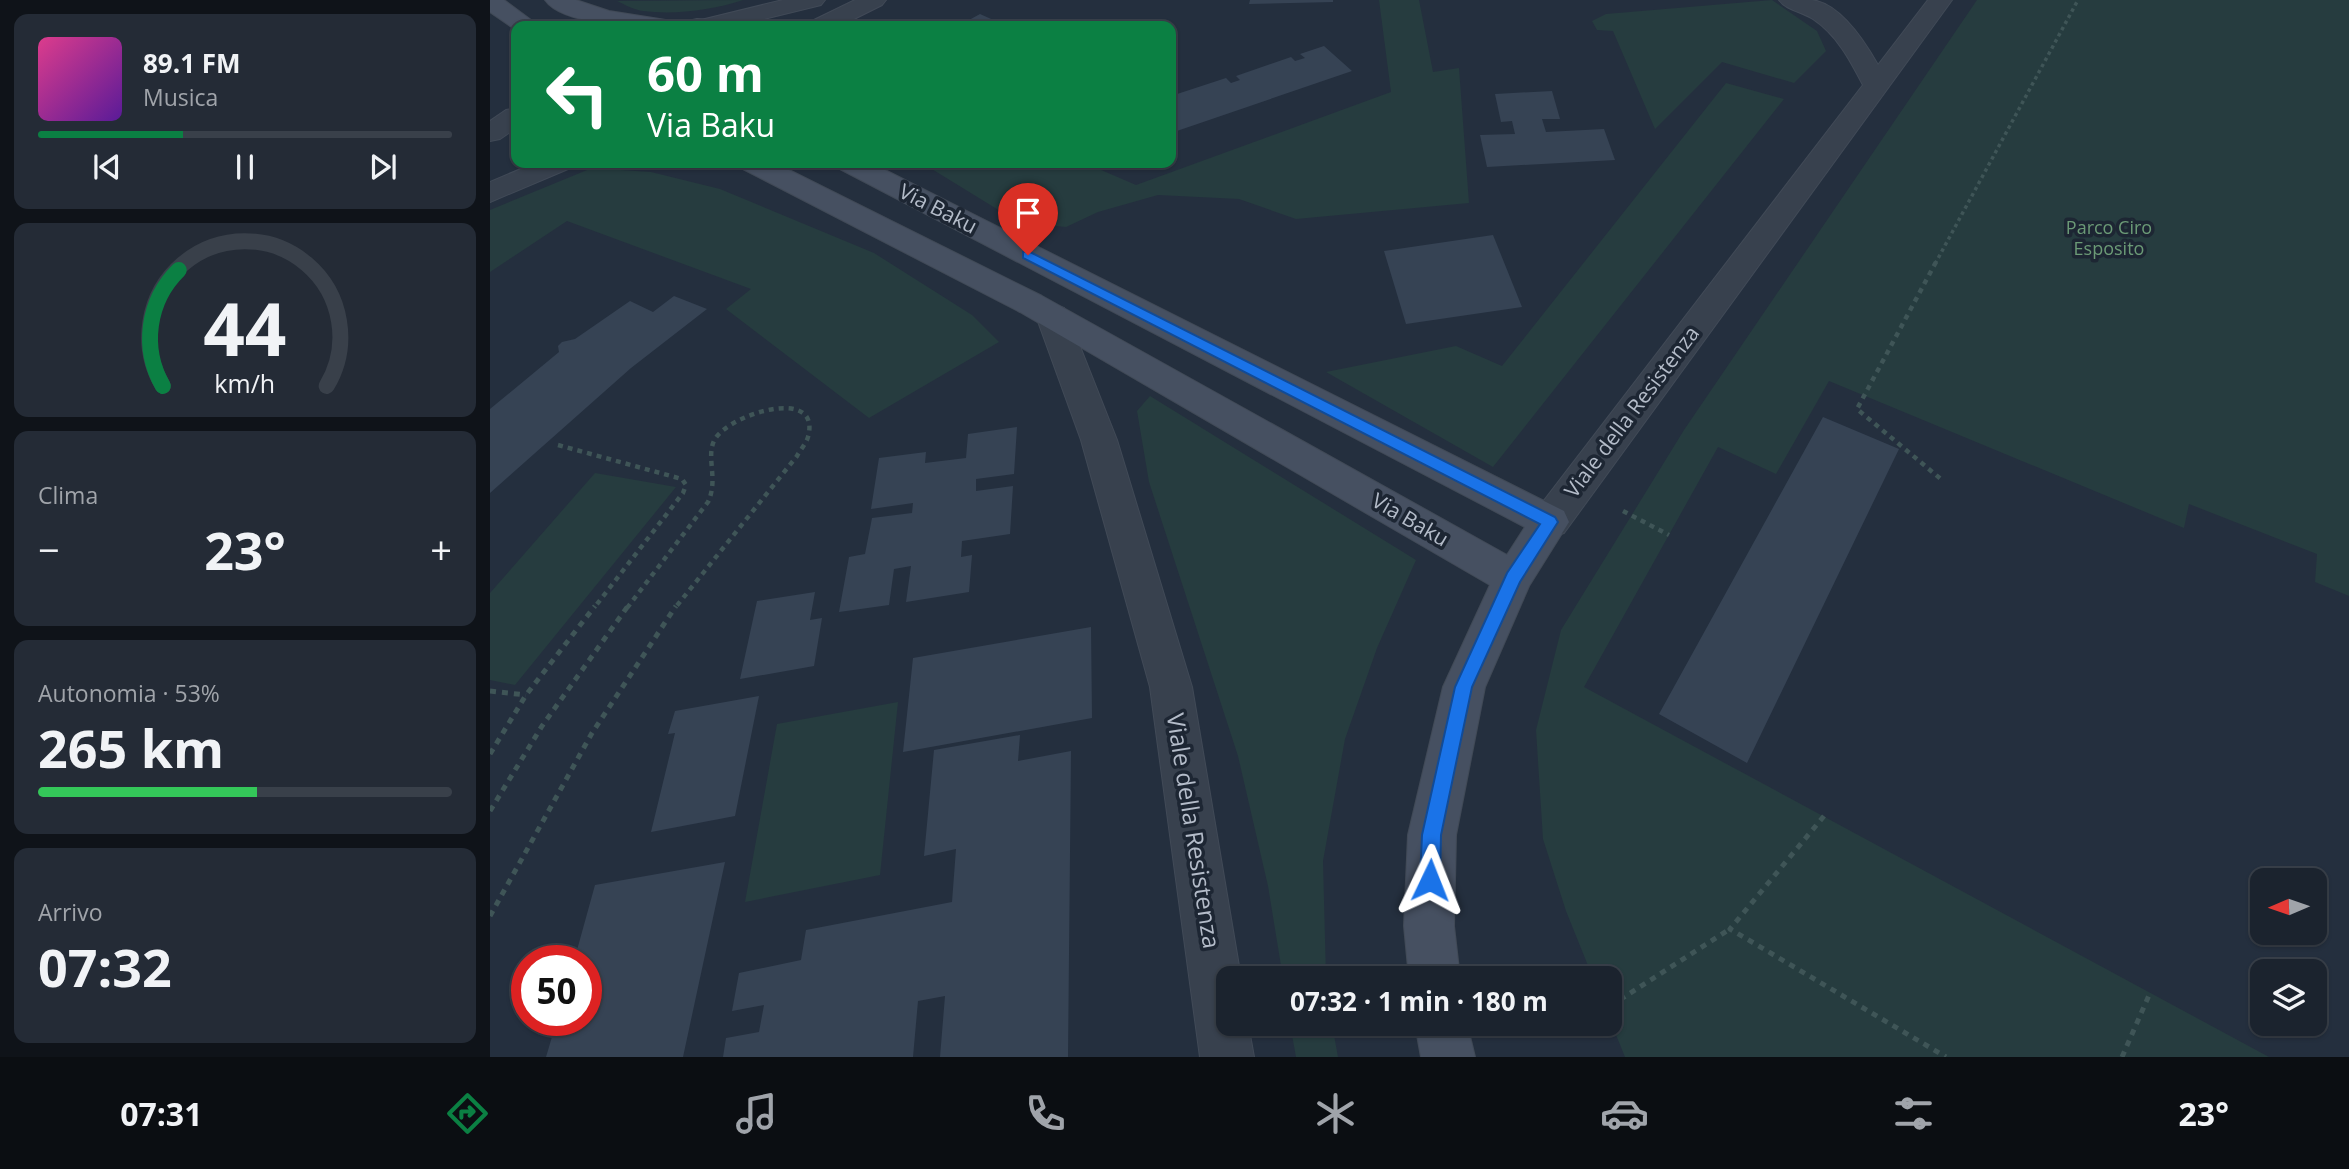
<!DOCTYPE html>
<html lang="it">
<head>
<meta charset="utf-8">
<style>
	:root { --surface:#1b232e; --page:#242b36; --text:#f1f3f6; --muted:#a0a4aa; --line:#39404a; --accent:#0b8043 }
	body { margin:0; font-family:"Open Sans",sans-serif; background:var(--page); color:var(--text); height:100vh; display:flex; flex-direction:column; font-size:26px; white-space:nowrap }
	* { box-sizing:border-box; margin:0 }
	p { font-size:23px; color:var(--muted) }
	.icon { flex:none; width:38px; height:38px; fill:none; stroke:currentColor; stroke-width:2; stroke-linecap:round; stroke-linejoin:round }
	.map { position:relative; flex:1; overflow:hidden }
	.panel { display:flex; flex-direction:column; gap:14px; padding:14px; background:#0f1319; width:490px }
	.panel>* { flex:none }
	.guide { position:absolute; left:21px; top:21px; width:665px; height:147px; border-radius:14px; box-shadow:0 2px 5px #0004,0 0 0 2px var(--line); background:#0b8043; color:#fff; overflow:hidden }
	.needle { width:46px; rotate:268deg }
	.fabs { position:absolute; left:1760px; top:868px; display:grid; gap:14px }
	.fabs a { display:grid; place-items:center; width:77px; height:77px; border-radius:14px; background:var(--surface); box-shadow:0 2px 5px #0004,0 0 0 2px var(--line); font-size:35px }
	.speed { position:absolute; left:21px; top:945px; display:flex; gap:14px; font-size:35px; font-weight:700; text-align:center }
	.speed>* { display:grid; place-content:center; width:91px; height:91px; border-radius:50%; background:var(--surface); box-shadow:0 2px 5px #0004,0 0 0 2px var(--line); line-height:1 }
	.speed .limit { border:10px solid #d22; background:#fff; color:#111 }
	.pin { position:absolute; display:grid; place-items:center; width:60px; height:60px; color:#fff; margin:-72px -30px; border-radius:50% 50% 50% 0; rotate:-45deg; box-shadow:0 0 7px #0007 }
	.pin .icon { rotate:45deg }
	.me { position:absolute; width:77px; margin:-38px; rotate:2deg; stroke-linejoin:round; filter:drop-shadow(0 0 5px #0008) }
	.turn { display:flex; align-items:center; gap:24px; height:147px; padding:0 21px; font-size:32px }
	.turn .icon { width:91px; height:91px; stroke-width:2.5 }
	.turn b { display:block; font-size:49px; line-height:60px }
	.big { font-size:52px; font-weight:700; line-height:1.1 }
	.panel .tile { flex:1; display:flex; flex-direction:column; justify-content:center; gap:10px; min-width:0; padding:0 24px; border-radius:14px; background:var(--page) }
	.panel .dial { align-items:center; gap:0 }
	.dial svg { height:182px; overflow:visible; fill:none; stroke:var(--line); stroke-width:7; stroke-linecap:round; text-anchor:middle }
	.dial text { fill:var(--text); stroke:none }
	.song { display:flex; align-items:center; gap:21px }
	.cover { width:84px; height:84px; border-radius:10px; background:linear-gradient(135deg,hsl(330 70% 55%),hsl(270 70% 35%)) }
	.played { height:7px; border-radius:4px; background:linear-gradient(90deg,var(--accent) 35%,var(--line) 35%) }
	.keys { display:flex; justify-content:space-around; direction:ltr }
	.heat { display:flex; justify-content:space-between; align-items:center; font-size:38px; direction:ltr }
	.charge { height:10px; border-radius:5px; background:linear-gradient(90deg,#34c759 53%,var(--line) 0) }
	.trip { position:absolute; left:726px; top:966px; width:406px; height:70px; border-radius:14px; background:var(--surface); box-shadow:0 2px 5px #0004,0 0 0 2px var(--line); font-weight:700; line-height:70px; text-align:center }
	.tab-bar { display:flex; height:112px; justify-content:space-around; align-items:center; background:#0b0e12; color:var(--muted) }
	.tab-bar .icon { width:49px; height:49px }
	.tab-bar .selected { color:var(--accent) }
	.tab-bar b { font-size:32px; color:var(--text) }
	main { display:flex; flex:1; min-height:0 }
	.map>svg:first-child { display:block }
	.green { fill:#263c3f }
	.building { fill:#364354 }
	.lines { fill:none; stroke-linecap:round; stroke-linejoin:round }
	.minor-casing { stroke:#414a57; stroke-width:2 }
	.tertiary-casing { stroke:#414a57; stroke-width:2 }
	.secondary-casing { stroke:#414a57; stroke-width:2 }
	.path-far2 { stroke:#3f5557; stroke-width:3.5; stroke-dasharray:3.5 3.5; stroke-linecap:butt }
	.path-far1 { stroke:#3f5557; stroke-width:4.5; stroke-dasharray:5 5; stroke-linecap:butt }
	.path { stroke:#3f5557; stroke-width:5; stroke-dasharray:6 6; stroke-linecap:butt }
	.minor { fill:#38414e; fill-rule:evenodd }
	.tertiary { fill:#38414e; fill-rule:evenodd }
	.secondary { fill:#465061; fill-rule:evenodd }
	.route { fill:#1a73e8; stroke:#114b97; stroke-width:2 }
	.labels { text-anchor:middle; stroke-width:7; stroke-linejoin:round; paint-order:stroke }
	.far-park-label { font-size:18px; fill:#6b9a76; stroke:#1d2633 }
	.street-label { font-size:21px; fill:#b4bcc9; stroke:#1d2633 }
	.near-street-label { font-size:24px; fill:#b4bcc9; stroke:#1d2633 }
</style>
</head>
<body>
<main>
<section class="panel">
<div class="tile">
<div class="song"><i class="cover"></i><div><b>89.1 FM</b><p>Musica</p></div></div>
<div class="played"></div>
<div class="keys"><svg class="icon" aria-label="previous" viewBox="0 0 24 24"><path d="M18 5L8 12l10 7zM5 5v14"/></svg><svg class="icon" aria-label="pause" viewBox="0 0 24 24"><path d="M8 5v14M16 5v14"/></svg><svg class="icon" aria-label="next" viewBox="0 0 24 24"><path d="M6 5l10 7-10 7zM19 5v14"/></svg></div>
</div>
<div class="tile dial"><svg viewBox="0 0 100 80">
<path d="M14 69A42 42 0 1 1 86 69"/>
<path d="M14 69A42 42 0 0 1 21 18" stroke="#0b8043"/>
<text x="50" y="56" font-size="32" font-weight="700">44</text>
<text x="50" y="72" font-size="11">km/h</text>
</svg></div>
<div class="tile"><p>Clima</p>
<div class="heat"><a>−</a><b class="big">23°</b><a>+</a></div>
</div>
<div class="tile"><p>Autonomia · 53%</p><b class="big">265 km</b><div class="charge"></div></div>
<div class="tile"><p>Arrivo</p><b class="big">07:32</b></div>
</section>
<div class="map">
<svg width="1859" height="1057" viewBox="0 0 1859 1057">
	<rect width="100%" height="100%" fill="#242f3e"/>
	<path class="green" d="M253,0C223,10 185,15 153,11C145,10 135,5 127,1Z
		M889,0H929L943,72L969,68L979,203L806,219L749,199L668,195L608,212L576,227L528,222L432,163H595L646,185L901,92Z
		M1282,0L1327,31L1336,51L1304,83L1232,62L1165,129L1123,31L1107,30L1102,21L1116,14Z
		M1487,0H1859V596L1825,582L1827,554L1699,504L1694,528L1339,381L1286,474L1228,447L1094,687L1779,1057H1135L1120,1020V978H1103L1076,911L1053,839L1046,730L1071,630L1194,430Z
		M1236,83L1294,99L1003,467L836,372L966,346L1012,366Z
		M102,168L161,172L230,189L384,253L482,315L509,342L379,418L236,309L261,289L77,221L0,272V210Z
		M660,396L926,560L887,648L855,739L833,861L836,978H793L778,886L748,756L659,482L647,411Z
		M105,473L186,487L25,685L0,680V593Z
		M408,702L390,875L255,902L287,724Z
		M800,1024H842L848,1057H806Z"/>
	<path class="building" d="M760,0H843V2L759,4Z
		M490,14L510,23L503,26H468Z
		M834,46L862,71L681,133V103L684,102L681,96L736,78L741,83L750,80L746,76L801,57L805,61L815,58L810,54Z
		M1062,91L1070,119H1052L1056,132L1114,129L1125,160L997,167L990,135L1025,134L1022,121L1011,122L1005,94Z
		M1003,235L1032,307L916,324L894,251Z
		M184,296L217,309L141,368L0,493V409L69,352L68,346L72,342L85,339L140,301L163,312Z
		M1333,417L1409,449L1257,763L1169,714Z
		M527,427L524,474L486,479V491L523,486L520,534L472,541L471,557L482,555L479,592L416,602L421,566L404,569L399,605L349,612L359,557L375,554L382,518L422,513L423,503L381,509L389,458L436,452L435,463L476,458L478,434Z
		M325,592L320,620L332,618L324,666L250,679L267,601Z
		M601,627L602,718L413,752L423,658Z
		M269,696L245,816L161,832L185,733L178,734L185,711Z
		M530,735L528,761L581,751L578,1057H450L455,996L428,1001L423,1057H233L236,1038L269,1032L274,1005L242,1011L249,973L311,960L316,930L462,902L466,849L434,856L444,750Z
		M235,862L193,1057H56L67,1020H96V961H84L105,885Z"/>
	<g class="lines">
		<defs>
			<path id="minor" d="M1289,0C1300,0 1312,0 1322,0C1351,4 1375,42 1388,65L1438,0H1462L1074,533L1060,537L1046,533L1041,522L1046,511L1373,85C1360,60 1347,35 1323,19C1313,12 1296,10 1289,0Z
				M26,108V128L10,139L0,141V121L16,110Z
				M45,163H82L78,169L0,202V182Z
				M562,305L574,308L578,316L627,440L702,687L751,978H738V1024H758L764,1057H710L660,687L591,440L546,316L550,308Z"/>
			<path id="tertiary" d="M293,0H335L331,5L245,26L208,25L211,20Z
				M365,0H396L392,5L350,26H319L322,21Z"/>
			<path id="secondary" d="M0,0H14L49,26H26V30L0,12Z
				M55,0H86L119,11L182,21L185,26C155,27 74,27 55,0Z
				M207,19L242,21L245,26H195L198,21Z
				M249,163H285L552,296L1017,555L1035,527L350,169L346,163H381L1074,511L1079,522L1039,586L995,687L966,835L964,926L970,978H919L914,926L918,835L953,687L1000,585L530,312L253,169Z
				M925,1024H977L985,1057H931Z"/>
		</defs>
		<use href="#minor" class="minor-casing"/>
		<use href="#tertiary" class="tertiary-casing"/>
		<use href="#secondary" class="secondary-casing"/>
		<path class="path-far2" d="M1445,264L1588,0"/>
		<path class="path-far1" d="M1446,262L1367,409L1452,480
			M68,445L192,479L196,485L193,493L104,608
			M1133,511L1179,535
			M137,608L218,502C229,479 215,456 225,439C241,413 332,386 318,437C316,444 310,450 307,456L185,608"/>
		<path class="path" d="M0,691L36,695
			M0,754L36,695L105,606
			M0,811L52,726L138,606
			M1334,816L1240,929L1456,1057
			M0,916L102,733L186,606
			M1120,1006L1240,929
			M1632,1057L1660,993"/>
		<use href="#minor" class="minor"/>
		<use href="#tertiary" class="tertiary"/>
		<use href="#secondary" class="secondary"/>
	</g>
	<path class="route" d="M538,251L1065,517L1068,522L1030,582L982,687L951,835L950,880L947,887L940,890L933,887L930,880L932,835L965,687L1017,573L1050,524L533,258V252Z"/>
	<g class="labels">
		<g class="far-park-label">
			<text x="1619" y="234">Parco Ciro<tspan x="1619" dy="21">Esposito</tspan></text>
		</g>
		<g class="street-label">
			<text transform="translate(448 209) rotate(27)" y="7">Via Baku</text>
			<text transform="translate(1142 412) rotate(-53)" y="7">Viale della Resistenza</text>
			<text transform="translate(920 520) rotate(30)" y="7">Via Baku</text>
		</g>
		<g class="near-street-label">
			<text transform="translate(703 831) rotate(81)" y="8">Viale della Resistenza</text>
		</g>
	</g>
</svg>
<div class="fabs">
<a><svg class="needle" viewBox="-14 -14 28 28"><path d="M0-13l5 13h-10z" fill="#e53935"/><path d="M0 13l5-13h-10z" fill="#a0a4aa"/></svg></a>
<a><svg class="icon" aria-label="layers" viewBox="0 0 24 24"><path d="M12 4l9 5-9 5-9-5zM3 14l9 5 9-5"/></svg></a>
</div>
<div class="speed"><div class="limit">50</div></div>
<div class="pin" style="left:538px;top:255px;background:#d93025"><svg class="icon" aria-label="arrive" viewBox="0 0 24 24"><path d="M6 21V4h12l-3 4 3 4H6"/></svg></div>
<svg class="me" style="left:940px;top:880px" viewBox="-20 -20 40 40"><path d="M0-17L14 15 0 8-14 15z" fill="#1a73e8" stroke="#fff" stroke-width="4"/></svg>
<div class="trip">07:32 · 1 min · 180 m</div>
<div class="guide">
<div class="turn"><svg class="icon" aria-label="left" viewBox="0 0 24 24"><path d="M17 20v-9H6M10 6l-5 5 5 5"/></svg><div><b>60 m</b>Via Baku</div></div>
</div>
</div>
</main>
<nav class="tab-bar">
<b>07:31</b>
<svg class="icon selected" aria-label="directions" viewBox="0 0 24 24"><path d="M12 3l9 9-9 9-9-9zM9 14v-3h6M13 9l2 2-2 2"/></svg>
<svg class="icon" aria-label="music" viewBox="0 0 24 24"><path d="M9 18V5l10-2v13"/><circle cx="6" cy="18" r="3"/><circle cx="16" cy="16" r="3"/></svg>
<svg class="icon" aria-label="phone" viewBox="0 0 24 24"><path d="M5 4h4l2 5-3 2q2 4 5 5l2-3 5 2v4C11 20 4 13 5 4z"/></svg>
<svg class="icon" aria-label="climate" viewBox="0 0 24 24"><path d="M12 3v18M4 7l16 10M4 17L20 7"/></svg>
<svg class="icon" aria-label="car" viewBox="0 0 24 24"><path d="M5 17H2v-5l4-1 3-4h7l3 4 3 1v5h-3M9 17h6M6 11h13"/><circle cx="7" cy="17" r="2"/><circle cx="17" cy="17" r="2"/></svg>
<svg class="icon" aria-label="filters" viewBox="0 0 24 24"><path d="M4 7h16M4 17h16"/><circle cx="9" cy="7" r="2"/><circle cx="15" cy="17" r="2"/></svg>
<b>23°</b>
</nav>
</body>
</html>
